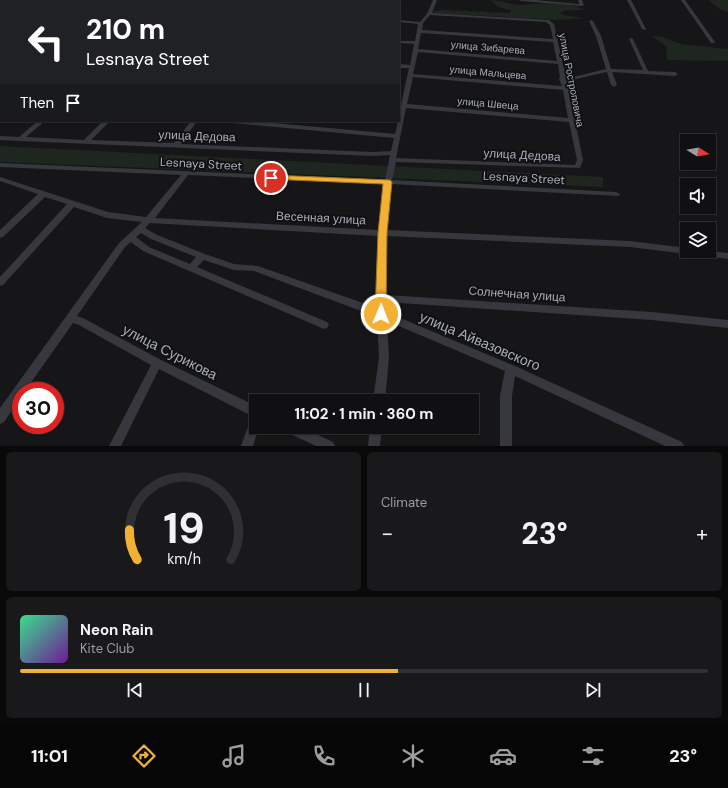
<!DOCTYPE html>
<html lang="en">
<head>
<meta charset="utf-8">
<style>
	:root { --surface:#101012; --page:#19191b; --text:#f1f3f6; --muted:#9c9d9f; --line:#303032; --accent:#f2b134 }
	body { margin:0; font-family:"DM Sans",sans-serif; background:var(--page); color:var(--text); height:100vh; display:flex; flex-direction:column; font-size:15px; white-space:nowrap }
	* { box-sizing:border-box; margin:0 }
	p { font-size:13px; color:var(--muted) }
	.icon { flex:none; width:22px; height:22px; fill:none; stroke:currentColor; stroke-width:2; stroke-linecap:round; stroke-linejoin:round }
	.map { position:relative; height:446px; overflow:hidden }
	.drawer { display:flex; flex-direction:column; gap:6px; padding:6px; background:#09090a; flex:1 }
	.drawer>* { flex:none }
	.hud { position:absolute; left:0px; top:0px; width:400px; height:122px; box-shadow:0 1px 3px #0004,0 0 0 1px var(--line); background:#202124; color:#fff; overflow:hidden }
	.needle { width:26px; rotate:101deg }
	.fabs { position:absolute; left:680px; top:134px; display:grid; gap:8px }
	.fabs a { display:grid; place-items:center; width:36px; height:36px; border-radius:0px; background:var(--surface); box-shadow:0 1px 3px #0004,0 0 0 1px var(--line); font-size:20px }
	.speed { position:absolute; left:12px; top:382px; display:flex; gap:8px; font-size:20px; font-weight:700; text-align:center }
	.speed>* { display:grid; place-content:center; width:52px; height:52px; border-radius:50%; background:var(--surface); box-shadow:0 1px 3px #0004,0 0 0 1px var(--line); line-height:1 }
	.speed .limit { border:6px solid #d22; background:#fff; color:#111 }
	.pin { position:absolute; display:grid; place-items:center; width:34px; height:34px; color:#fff; margin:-17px; border:2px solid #fff; border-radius:50%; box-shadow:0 1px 4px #0007 }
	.me { position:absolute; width:44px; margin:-22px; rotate:1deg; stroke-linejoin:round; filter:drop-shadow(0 0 3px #0008) }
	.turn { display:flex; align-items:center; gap:14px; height:84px; padding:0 20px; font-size:18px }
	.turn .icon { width:52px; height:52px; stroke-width:2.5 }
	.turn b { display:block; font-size:28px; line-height:34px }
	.then { display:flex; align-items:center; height:38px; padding:0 20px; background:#0003; gap:8px; font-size:15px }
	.big { font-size:30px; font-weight:700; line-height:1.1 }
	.drawer .widget { flex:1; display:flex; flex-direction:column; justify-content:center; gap:6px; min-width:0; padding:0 14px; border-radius:6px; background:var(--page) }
	.drawer .dial { align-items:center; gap:0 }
	.dial svg { height:104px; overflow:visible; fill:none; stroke:var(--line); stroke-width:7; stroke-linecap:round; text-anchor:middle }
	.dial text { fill:var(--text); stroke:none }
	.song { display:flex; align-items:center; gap:12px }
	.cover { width:48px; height:48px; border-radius:6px; background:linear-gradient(135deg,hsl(150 70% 55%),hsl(280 70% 35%)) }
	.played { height:4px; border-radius:2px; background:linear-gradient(90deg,var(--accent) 55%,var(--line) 55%) }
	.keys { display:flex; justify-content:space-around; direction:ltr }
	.heat { display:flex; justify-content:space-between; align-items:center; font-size:22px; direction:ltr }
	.drawer .tiles { flex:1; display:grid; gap:6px; grid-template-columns:1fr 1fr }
	.widget:last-child { grid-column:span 2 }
	.trip { position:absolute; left:249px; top:394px; width:230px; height:40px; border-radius:0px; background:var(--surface); box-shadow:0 1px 3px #0004,0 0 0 1px var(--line); font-weight:700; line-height:40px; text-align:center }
	.menu { display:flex; height:64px; justify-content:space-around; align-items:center; background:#060607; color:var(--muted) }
	.menu .icon { width:28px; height:28px }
	.menu .current { color:var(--accent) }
	.menu b { font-size:18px; color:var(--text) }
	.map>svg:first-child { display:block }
	.green { fill:#1e261f }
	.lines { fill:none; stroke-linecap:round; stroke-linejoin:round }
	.minor { fill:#37383d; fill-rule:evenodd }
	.highway { stroke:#63666e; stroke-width:12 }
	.route { fill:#f2b134; stroke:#9d7322 }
	.labels { text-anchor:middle; stroke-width:4; stroke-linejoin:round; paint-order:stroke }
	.far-street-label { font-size:10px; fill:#a8adb8; stroke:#111113 }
	.street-label { font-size:12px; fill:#a8adb8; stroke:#111113 }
	.near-street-label { font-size:14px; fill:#a8adb8; stroke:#111113 }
</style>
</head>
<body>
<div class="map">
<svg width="728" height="446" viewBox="0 0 728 446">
	<rect width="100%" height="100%" fill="#161618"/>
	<path class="green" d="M492,0C502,1 512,5 522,5C541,3 568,1 585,10H566L560,13L563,15L583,18L560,20L433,13L434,11L440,10L510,13L511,10C503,8 495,8 492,0Z
		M708,0H728V12L721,10Z
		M652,36L663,37L681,44L728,49V61L667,60L666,46Z
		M0,146L603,177V187L0,162Z"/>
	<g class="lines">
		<path class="minor" d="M9,0H26L27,1H10Z
			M151,0H155V1H151Z
			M433,0H437L432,13L549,20L554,24L566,78H569L606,69L596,36L589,21L591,20L593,21L601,36L611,69L643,70L629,39L631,38L633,39L648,71L675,72L678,74L675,76L612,72L617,85L614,87L611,85L607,72L567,81L583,160L580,168L396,162L392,180L616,192L620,194L619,196L391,184L386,230L630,241L687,248V251H709L728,253V259L630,247L386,236V295L652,312L728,320V328L652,320L386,302V312L515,366L682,442L684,446H665L515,376L512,396V446H500V396L505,371L387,321L389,357L385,401H373L379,357L377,317L254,271L234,270L204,260L197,267L327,322L329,325L327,328L324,329L143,251L131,242L125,247L77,316L85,319L161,360L256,406V427H259L253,446H241L252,416L159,369L121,446H109L151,365L79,325L73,323L25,391H21V397L4,422L0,424V408L119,243L142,222L107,218L74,207L3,285L0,286V277L67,204L45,197L3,237L0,238V230L38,194L0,181V177L108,212L146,217L181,175L0,167V163L385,180L390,155L373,156L20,141L0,140V136L19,137L38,121H45L26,137L84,140L103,121H110L91,140L174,143L191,121H197L181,144L373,152L391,151L394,138L231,123L228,121H252L395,134L398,121H399V114L409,68H399V64L410,65L414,44L399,43V41H415L418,24L399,22V20L420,22L427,14ZM430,15L546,22L550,25L553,39L422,30L423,23ZM421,33L553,42L557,61L418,49ZM418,52L558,64L560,78L559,79L562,86L413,74ZM413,77L563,90L568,118L407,104ZM406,108L569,122L577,160L575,165L396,158ZM188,175L384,184L378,230L155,218ZM150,223L378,236L377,308L258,266L234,264L205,254L157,235L145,228ZM141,233L151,239L196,257L190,264L149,247L136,237Z
			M519,0H536L579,4L578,0H582L584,5L582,6L521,1Z
			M627,0H631L646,29V30L642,29Z
			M681,0H685L715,42V43H711Z
			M0,17H1V19H0Z
			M0,110H1L0,115Z
			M282,427H301L333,442L335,446H316L284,431Z
			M370,427H382L380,446H368Z"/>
		<path class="highway" d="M71,1L73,0
			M0,42L1,41"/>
	</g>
	<path class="route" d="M271,175L390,180L392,182L387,233L386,314L385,318L381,319L377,318L375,314L378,233L383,184L268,179L267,178L268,176Z"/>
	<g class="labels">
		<g class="far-street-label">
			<text transform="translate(488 47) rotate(5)" y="4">улица Зибарева</text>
			<text transform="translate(488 72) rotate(5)" y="4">улица Мальцева</text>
			<text transform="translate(572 80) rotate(79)" y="4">улица Ростроповича</text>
			<text transform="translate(488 103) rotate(5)" y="4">улица Швеца</text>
		</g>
		<g class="street-label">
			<text transform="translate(197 136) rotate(2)" y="4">улица Дедова</text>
			<text transform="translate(522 155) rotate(3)" y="4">улица Дедова</text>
			<text transform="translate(201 164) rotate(3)" y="4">Lesnaya Street</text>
			<text transform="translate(524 178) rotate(3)" y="4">Lesnaya Street</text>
			<text transform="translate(321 218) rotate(3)" y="4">Весенная улица</text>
			<text transform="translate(517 294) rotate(4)" y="4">Солнечная улица</text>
		</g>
		<g class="near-street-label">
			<text transform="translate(480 341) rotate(23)" y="5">улица Айвазовского</text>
			<text transform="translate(170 352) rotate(27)" y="5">улица Сурикова</text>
		</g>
	</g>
</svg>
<div class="fabs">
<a><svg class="needle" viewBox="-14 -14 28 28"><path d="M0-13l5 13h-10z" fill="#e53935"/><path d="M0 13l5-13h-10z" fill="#9c9d9f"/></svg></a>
<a><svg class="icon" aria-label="sound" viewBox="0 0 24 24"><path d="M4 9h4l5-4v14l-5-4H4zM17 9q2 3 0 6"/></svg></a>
<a><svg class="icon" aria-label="layers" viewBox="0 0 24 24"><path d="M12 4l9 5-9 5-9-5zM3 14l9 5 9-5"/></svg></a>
</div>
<div class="speed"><div class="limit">30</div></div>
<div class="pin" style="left:271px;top:178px;background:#d93025"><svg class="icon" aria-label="arrive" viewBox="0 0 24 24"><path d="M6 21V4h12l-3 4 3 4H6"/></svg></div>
<svg class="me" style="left:381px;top:314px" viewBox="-20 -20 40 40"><circle r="17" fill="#f2b134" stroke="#fff" stroke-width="3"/><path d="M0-11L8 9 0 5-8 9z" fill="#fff"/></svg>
<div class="trip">11:02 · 1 min · 360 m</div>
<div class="hud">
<div class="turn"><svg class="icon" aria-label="left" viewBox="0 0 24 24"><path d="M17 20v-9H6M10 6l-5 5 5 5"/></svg><div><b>210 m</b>Lesnaya Street</div></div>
<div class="then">Then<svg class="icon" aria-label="arrive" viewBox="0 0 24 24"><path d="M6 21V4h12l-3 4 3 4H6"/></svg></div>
</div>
</div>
<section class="drawer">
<div class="tiles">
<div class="widget dial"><svg viewBox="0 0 100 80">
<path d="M14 69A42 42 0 1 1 86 69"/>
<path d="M14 69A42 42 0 0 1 8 46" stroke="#f2b134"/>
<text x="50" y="56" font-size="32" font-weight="700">19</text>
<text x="50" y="72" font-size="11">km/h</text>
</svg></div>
<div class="widget"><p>Climate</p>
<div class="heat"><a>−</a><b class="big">23°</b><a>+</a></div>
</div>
<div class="widget">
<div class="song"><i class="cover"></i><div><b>Neon Rain</b><p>Kite Club</p></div></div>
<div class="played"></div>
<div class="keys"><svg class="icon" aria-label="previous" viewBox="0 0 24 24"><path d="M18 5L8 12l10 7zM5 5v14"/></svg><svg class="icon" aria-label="pause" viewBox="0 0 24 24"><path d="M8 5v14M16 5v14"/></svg><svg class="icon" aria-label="next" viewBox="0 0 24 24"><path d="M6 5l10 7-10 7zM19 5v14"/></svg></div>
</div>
</div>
</section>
<nav class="menu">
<b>11:01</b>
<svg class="icon current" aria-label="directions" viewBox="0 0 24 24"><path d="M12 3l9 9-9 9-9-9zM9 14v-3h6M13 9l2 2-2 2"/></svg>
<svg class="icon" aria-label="music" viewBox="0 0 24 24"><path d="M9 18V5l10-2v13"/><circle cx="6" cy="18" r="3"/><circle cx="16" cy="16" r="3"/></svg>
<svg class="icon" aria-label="phone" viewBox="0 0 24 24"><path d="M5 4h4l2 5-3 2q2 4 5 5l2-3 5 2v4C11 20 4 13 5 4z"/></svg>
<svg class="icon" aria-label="climate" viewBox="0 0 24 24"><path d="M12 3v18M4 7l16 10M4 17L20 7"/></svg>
<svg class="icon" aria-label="car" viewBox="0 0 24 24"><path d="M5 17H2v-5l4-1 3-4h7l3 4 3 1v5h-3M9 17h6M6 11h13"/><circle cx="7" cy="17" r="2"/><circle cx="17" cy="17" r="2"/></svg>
<svg class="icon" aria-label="filters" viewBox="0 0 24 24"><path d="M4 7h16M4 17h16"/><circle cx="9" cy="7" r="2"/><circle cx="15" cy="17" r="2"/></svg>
<b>23°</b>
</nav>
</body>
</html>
